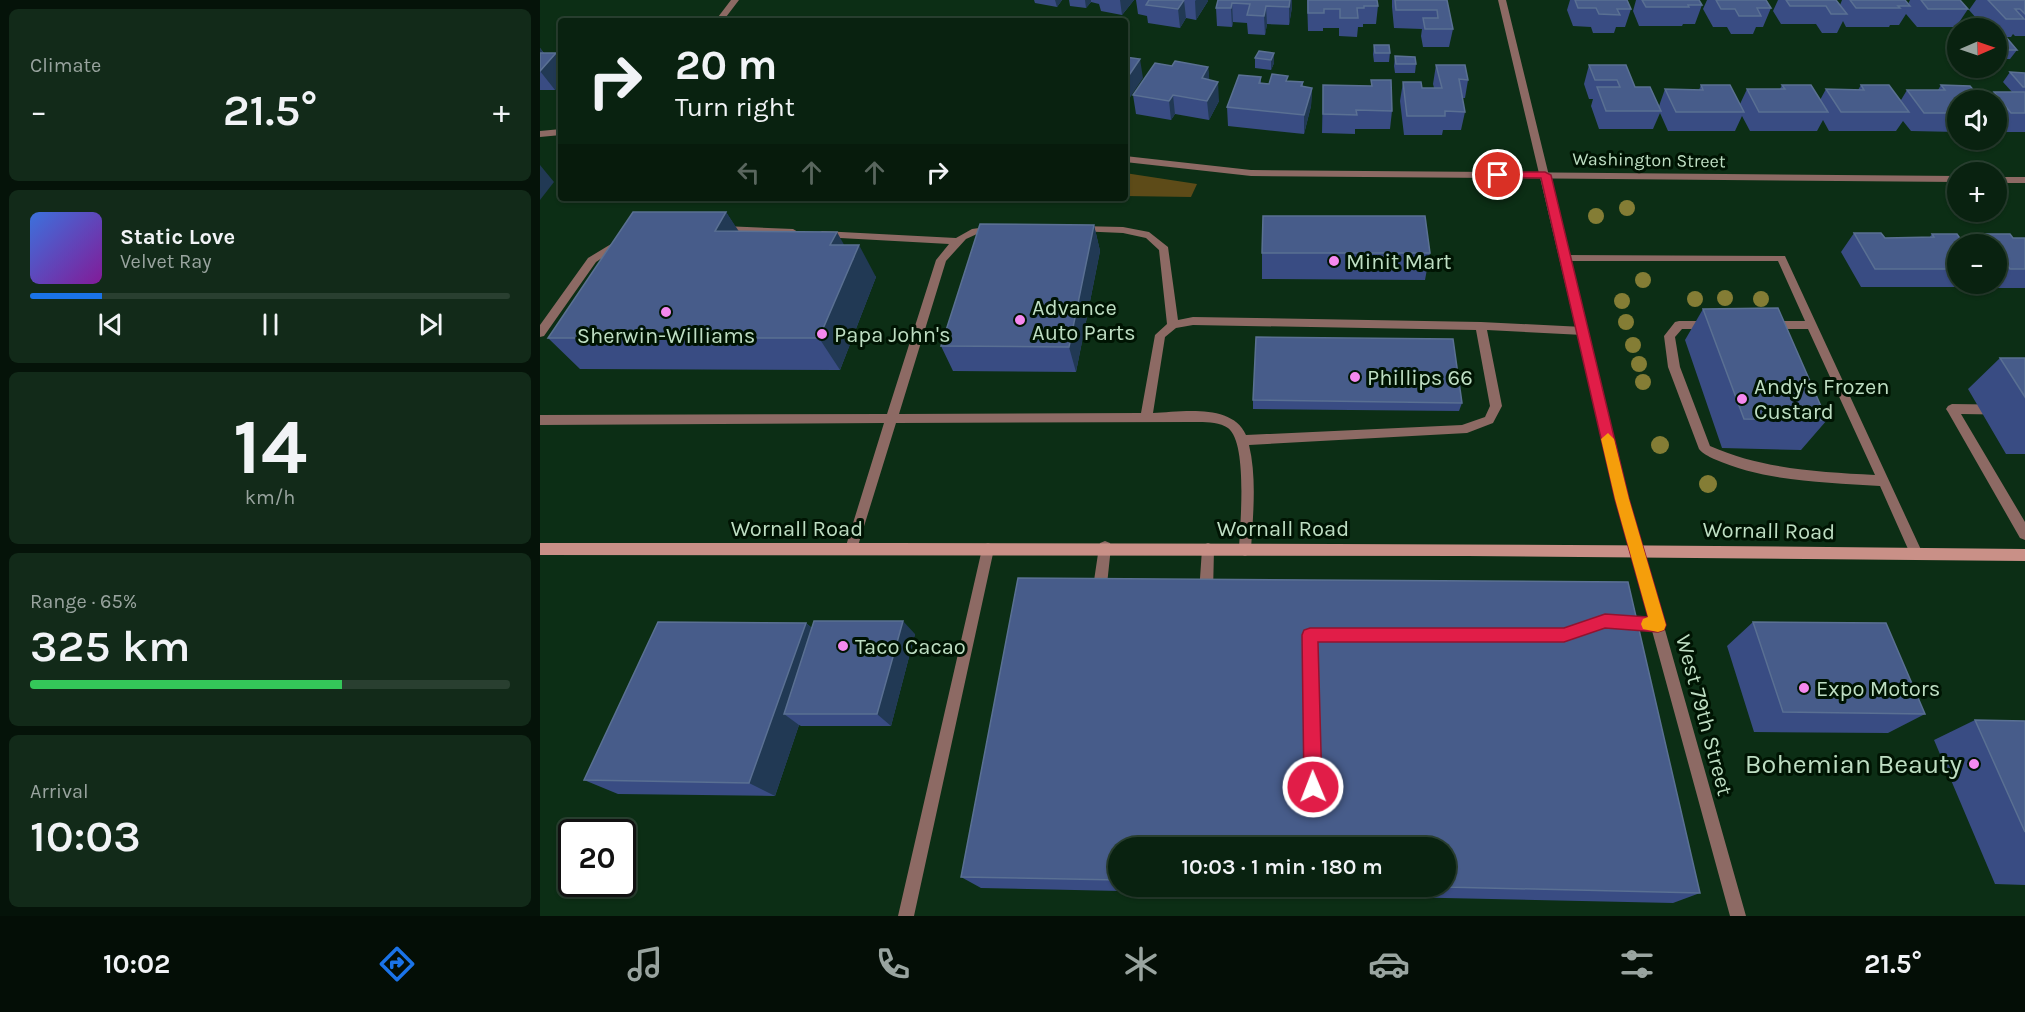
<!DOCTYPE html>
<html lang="en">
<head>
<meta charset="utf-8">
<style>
	:root { --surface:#092210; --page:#122a19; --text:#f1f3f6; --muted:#99a49f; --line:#293f30; --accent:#1a73e8 }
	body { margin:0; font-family:Karla,sans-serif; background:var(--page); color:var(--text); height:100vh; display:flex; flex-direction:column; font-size:22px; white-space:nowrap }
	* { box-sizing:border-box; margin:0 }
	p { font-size:20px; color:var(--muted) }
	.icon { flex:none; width:33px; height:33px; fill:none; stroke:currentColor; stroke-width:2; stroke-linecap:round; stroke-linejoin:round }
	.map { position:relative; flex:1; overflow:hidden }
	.sheet { display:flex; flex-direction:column; gap:9px; padding:9px; background:#051309; width:540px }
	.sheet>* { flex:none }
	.guide { position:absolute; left:18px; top:18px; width:570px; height:183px; border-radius:6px; box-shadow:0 2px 4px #0004,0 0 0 2px var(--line); background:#092210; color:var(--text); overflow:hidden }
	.needle { width:39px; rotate:88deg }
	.fabs { position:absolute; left:1407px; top:18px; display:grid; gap:12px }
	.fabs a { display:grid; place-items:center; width:60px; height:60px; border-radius:50%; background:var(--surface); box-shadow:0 2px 4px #0004,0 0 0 2px var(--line); font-size:30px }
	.speed { position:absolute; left:18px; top:819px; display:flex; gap:12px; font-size:30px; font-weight:700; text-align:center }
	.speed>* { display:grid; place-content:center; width:78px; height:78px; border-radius:50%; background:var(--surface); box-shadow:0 2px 4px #0004,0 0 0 2px var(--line); line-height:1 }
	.speed .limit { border:3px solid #111; border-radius:9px; background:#fff; color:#111 }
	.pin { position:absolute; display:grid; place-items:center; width:51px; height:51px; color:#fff; margin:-26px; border:3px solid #fff; border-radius:50%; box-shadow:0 2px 6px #0007 }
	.me { position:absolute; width:66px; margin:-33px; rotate:359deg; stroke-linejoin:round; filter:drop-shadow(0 0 4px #0008) }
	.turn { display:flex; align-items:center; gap:21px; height:126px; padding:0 18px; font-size:27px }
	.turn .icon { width:78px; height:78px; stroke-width:2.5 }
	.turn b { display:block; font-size:42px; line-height:51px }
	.lanes { display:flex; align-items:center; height:57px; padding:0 18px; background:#0003; justify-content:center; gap:30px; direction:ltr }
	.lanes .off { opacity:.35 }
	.big { font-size:45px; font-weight:600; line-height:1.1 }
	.sheet .widget { flex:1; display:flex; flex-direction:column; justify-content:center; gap:9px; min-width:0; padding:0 21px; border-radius:9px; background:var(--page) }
	.sheet .dial { align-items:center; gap:0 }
	.dial b { font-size:78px; line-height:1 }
	.song { display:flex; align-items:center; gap:18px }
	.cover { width:72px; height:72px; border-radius:9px; background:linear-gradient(135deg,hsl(220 70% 55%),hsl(290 70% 35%)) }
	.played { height:6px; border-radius:3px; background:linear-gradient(90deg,var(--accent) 15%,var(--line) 15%) }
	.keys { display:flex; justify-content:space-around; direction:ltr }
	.heat { display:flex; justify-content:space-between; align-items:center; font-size:33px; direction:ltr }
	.charge { height:9px; border-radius:4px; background:linear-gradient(90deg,#34c759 65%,var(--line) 0) }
	.trip { position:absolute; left:568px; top:837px; width:348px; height:60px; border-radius:30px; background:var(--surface); box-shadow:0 2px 4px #0004,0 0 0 2px var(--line); font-weight:600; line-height:60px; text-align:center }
	.tabs { display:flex; height:96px; justify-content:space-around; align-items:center; background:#040e06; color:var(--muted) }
	.tabs .icon { width:42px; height:42px }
	.tabs .active { color:var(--accent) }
	.tabs b { font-size:27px; color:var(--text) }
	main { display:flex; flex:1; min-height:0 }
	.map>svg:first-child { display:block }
	.green { fill:#5d4b18 }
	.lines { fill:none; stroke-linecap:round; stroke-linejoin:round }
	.service { fill:#8d6a64; fill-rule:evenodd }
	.minor { fill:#8d6a64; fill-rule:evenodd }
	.tertiary { fill:#8d6a64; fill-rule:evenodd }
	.secondary { fill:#c99087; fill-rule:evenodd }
	.tree { fill:#847d35 }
	.wall { fill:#394c83; fill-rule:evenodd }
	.shaded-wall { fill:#213954 }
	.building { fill:#475c8a; stroke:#5a7093; stroke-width:1.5 }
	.route { fill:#e11d48; stroke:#92132f; stroke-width:1.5 }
	.slow { fill:#f59e0b }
	.poi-dot { fill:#f589ef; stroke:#001403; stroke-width:2 }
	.labels { text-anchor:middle; stroke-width:6; stroke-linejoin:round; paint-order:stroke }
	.far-street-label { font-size:18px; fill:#bedec3; stroke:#001403 }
	.poi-label { font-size:22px; fill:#bedec3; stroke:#001403; text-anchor:start }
	.street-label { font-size:22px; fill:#bedec3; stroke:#001403 }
	.near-poi-label { font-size:27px; fill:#bedec3; stroke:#001403; text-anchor:end }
</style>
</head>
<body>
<main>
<section class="sheet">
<div class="widget"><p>Climate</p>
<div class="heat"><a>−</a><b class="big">21.5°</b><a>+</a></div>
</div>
<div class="widget">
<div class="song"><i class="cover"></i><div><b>Static Love</b><p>Velvet Ray</p></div></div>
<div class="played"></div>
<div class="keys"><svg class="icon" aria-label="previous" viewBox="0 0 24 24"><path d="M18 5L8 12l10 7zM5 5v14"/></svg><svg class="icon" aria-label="pause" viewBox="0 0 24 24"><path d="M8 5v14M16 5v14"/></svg><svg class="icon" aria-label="next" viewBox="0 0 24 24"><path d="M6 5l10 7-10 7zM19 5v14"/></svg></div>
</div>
<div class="widget dial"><b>14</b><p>km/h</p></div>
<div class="widget"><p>Range · 65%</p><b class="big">325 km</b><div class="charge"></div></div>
<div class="widget"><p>Arrival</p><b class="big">10:03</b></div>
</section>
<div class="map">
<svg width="1485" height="916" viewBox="0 0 1485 916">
	<rect width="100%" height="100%" fill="#0c2e15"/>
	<path class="green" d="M585,173L657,184L651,197L585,196Z"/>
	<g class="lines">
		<path class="service" d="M184,226L253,229L258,232L253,235L181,231L179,229Z
			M453,226L456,227V231L437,234L426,239L406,261L359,414L601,413L615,335L627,324L619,250L606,238L583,233L537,231V227L540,226L583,227L609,232L628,247L638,320L653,317L941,322L1043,327L1048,331L1043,335L947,330L962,406L953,423L927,433L709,445C717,478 713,515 711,550L710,554L705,556L700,554L699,550C700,525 708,443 688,428C678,421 662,422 651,422L356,423L317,549L316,553L311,555L306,553L305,549L344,423L0,425V415L347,414L396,260L409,244L282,237L277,234L282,231L416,238L432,229ZM653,325L936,330L950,406L945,417L922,425L706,435C692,403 641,412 613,413L625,337L636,328Z
			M81,238L84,239V243L56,262L4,336L0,337V325L48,258Z
			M1025,255L1245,256L1383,554L1382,558L1377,560L1372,558L1340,486C1284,482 1226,482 1174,459C1168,456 1163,454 1159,449L1128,367L1124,336L1135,322L1139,321H1170L1175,325L1170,329H1142L1135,337L1140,367L1170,446C1222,469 1278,472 1335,475L1268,329H1231L1226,325L1231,321H1265L1238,261H1025L1020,258Z
			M1412,404L1485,405V415L1421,414L1485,522V540L1480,538L1408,412L1406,409L1408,406Z
			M565,541L570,543L571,547L566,594L564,598L559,600L554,598L552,594L559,547L560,543Z
			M668,543L673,545L674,549L673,593L671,597L666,599L661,597L659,593L662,549L663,545Z
			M1084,616L1118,619L1123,621L1125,625L1123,629L1118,631L1084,628L1079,626L1077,622L1079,618Z"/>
		<path class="minor" d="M191,0H199L183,21H175Z
			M21,129V135L0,137V131Z
			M585,156L711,170L1418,176V182L711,176L585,162Z
			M1456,177H1485V183H1456Z
			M448,543L453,545L454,549L374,916H358L442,549L443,545Z"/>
		<path class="tertiary" d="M958,0H966L1088,499L1206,916H1190L1076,499Z"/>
		<path class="secondary" d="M0,543C495,543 990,543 1485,549V561L928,556L0,555Z"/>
	</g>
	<g class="tree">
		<circle cx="1087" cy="208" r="8"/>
		<circle cx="1056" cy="216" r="8"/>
		<circle cx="1103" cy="280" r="8"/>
		<circle cx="1185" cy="298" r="8"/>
		<circle cx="1155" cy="299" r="8"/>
		<circle cx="1221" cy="299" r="8"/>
		<circle cx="1082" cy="301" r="8"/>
		<circle cx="1086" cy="322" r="8"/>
		<circle cx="1093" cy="345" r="8"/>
		<circle cx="1099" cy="364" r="8"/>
		<circle cx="1103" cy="382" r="8"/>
		<circle cx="1120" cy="445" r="9"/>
		<circle cx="1168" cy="484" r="9"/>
	</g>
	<path class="wall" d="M494,0H522L517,7L495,3Z
		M529,0H594L582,15L561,11L559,4L551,2L546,8L530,6Z
		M596,0H668V1L656,20L646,18L640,28L608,23L607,16L598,14Z
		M678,0L752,7L749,25L727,24L725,35L708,34L707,23L693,22L692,27L677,26L676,8Z
		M767,0H837L838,6L836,24H823V27H818L817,37L799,36V28H783V31H768Z
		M852,0H907L913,29L909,47H883L881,36L882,29L854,28L852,7Z
		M1030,0H1087L1091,9L1085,27H1076L1074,33H1053L1051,27L1033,26L1027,10Z
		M1096,0H1159L1162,5L1155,24H1143L1142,26H1099L1093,11Z
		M1167,0H1226L1231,8L1223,27H1216L1213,34H1191L1187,27H1173L1163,9Z
		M1238,0H1296L1300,5L1302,0H1365L1368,4L1370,0H1420L1428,9L1416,27H1377L1366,14L1359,25H1350L1349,27H1306L1303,21L1297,33H1282L1276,24H1241L1233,11Z
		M1436,0H1485V36H1475L1473,34L1471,37H1466L1477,50L1470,59H1459L1456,57V28H1445L1429,10Z
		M834,45L850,53L849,62H834L833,54Z
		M0,48L4,53H16L21,60V82L15,90H0Z
		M719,51L734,63L731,70L715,68V58Z
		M855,56L876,64L875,73H855L854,66Z
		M896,65L928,80L925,98H922L925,112L921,130H903L902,135H864L860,101L863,82L882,88H894L893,84Z
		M1049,65L1095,87L1119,106L1125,89L1159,90L1161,85L1200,104L1207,89H1240L1242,85L1280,100L1286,89L1318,90L1321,85L1361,100L1367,90H1398L1401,85L1418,100V132L1371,131L1363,121L1356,131H1289L1283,120L1277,131H1210L1202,116L1195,131H1128L1120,113L1113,129H1059L1051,106L1053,99H1049L1044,84Z
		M632,66L668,67L669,80L679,101L669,120L635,114L631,120L596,114L593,95Z
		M1470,72L1485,73V132H1456V100H1448L1454,92H1472L1463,82Z
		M721,77V83L729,84L748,81L763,82V87L772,88L771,106L764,134L688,126L687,107Z
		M831,80L852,111L850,129H815V134L782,133L783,85L831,86Z
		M186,212L198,231L304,245L336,277L300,370L40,369L8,338Z
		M554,225L560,251L536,372L413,371L401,346Z
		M1314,233L1345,238H1389L1392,234L1418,244V284H1428L1425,287H1321L1301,252Z
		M1445,234L1473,238H1485V288H1453L1450,284H1456V244H1436Z
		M722,253H890L885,280L722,279Z
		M1163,309L1287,420L1261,450L1182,448L1145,340Z
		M1460,358H1485V454H1466L1428,389Z
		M713,400L922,403L919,411L713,409Z
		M478,578L1088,582L1160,893L1133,903L441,888L421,877ZM579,848H906V886H579Z
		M1213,622L1385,714L1348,733L1214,732L1187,646Z
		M266,623L272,628L375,634L351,726H261L259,725L235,796L78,794L44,780Z
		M1435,720L1485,721V885L1455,884L1394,740Z"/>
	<path class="shaded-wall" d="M515,0H522L517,7Z
		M545,0H551V2L546,8Z
		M580,0H594L582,15Z
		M644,0L646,18L640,28L638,9Z
		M656,0H668V1L656,20L655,1Z
		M750,0H752V7L749,25V7Z
		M692,3L693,22L692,27L691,8Z
		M726,6L727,24L725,35L724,16Z
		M0,48L9,61L16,53L21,60V82L15,90L0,71Z
		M734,53V63L731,70V60Z
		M600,59L603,78L585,105V81Z
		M668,67L670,85L662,78Z
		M678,82L679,101L669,120L667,101Z
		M772,88L771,106L764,134V115Z
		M633,95L635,114L631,120L629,101Z
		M0,165L14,182L0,200Z
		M186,212L208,245L175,231Z
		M554,225L560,251L536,372L529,347Z
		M297,232L313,261L319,245L336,277L300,370L279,338L290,245Z
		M363,621L375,634L351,726L337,714Z
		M266,623L287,642L244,714L259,725L235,796L209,783Z"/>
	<path class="building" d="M609,0H644L638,9L606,5Z
		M678,0H750L749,7L726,6L724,16L707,15L710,4L692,3L691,8H676Z
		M768,0H837L838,6H824V8H817L818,18H800V9H784V13H768Z
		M855,0H907L913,29H885L883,18H898L897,10H856Z
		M1035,0H1087L1091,9H1077L1080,15L1059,14L1056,8H1038Z
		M1102,0H1159L1162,5H1148L1149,7H1106Z
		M1176,0H1226L1231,8H1217L1221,16H1199L1195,9H1181Z
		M1246,0H1296L1307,14H1291L1286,6H1250Z
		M1310,0H1365L1370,6H1358L1360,8H1316Z
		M1381,0H1420L1428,9H1388Z
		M1448,0H1485V14L1480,9H1475L1484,19H1466Z
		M1456,30H1460L1477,50H1466L1461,45H1456Z
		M834,45H849L850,53H835Z
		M719,51L734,53L731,60L715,58Z
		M0,53H16L0,71Z
		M855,56L875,57L876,64H856Z
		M585,57L600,59L585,81Z
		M635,61L668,67L662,78L678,82L667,101L633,95L629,101L593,95L615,63L632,66Z
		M896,65H925L928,80L919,79L925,112L905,111V116H867L863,82H881L882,88H902Z
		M1049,65H1086L1095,87H1110L1121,111H1066L1057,87H1080L1077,80H1055Z
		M1470,72L1485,73V87H1483Z
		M732,74L748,76L746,81L763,82L761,86L772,88L764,115L687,107L699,75L721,77L719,83L729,84Z
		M831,80H851L852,111L816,110L817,115L783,114V85L832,86Z
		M1161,85H1190L1204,112H1136L1125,89L1163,90Z
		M1242,85H1271L1288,112H1219L1207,89H1245Z
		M1321,85H1349L1369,112H1301L1286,89L1324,90Z
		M1401,85L1430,86L1442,100H1418V113H1384L1367,90H1405Z
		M1454,92H1485V113H1471Z
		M93,212H186L175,231L297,232L290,245H319L279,338H8Z
		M723,216H885L890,253H722Z
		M440,224L554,225L529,347L401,346Z
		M1314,233H1341L1345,238L1394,237L1392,234H1417L1424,244H1418V269H1335Z
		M1445,234H1470L1473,238H1485V269H1470L1456,250V244H1452Z
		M1238,308L1287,420L1204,419L1163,309Z
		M716,337L913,339L922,403L713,400Z
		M1460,358H1485V397Z
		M478,578L1088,582L1160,893L864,886H906V848H579V880L421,877Z
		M274,621H363L337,714H244Z
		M118,622L266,623L209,783L44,780Z
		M1213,622L1346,623L1385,714L1243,712Z
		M1435,720L1485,721V832Z"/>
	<path class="route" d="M958,172H1005L1011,175L1089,499L1126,625L1124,630L1118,632L1065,628L1024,642H778L782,787L779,793L773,796L767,793L764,787L762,635L764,630L770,628H1024L1065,614L1108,617L1075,499L1001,178L955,177V173Z"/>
	<path class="slow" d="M1068,433L1074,439L1089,499L1126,625L1124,630L1118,632L1103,629L1101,624L1103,619L1108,617L1075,499L1061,439Z"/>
	<g class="poi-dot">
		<circle cx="794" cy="261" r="6"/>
		<circle cx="126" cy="312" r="6"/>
		<circle cx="480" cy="320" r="6"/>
		<circle cx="282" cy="334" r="6"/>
		<circle cx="815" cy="377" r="6"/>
		<circle cx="1202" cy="399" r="6"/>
		<circle cx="303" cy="646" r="6"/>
		<circle cx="1264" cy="688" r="6"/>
		<circle cx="1434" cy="764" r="6"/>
	</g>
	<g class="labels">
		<g class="far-street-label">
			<text transform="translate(1109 160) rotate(1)" y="6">Washington Street</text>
		</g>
		<g class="poi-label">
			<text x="806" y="269">Minit Mart</text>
			<text x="492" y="315">Advance<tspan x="492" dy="25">Auto Parts</tspan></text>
			<text x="294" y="342">Papa John's</text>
			<text x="126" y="343" text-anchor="middle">Sherwin-Williams</text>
			<text x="827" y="385">Phillips 66</text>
			<text x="1214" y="394">Andy's Frozen<tspan x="1214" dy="25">Custard</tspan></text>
			<text x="315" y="654">Taco Cacao</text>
			<text x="1276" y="696">Expo Motors</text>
		</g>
		<g class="street-label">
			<text x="257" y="536">Wornall Road</text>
			<text x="743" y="536">Wornall Road</text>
			<text transform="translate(1229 530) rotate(1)" y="8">Wornall Road</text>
			<text transform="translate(1165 715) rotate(75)" y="8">West 79th Street</text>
		</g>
		<g class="near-poi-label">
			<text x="1422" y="773">Bohemian Beauty</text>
		</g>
	</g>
</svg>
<div class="fabs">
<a><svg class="needle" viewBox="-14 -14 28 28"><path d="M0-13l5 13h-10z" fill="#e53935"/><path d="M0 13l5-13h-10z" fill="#99a49f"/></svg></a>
<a><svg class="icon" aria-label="sound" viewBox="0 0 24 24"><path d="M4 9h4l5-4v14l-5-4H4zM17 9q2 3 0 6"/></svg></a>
<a>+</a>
<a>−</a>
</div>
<div class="speed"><div class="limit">20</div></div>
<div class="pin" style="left:958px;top:175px;background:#d93025"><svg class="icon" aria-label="arrive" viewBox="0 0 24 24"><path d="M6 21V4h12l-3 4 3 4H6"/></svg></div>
<svg class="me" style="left:773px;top:787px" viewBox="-20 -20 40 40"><circle r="17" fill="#e11d48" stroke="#fff" stroke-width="3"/><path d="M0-11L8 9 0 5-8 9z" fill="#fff"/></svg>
<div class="trip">10:03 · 1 min · 180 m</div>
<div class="guide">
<div class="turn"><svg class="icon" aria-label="right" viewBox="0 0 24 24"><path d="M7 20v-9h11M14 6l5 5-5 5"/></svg><div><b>20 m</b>Turn right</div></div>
<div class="lanes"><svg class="icon off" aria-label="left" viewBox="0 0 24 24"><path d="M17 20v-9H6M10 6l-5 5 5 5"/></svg><svg class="icon off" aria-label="ahead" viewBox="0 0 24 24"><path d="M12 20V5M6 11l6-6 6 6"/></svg><svg class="icon off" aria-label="ahead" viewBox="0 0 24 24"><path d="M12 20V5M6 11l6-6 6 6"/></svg><svg class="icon" aria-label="right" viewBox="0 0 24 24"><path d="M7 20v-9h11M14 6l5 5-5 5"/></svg></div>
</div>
</div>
</main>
<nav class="tabs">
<b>10:02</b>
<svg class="icon active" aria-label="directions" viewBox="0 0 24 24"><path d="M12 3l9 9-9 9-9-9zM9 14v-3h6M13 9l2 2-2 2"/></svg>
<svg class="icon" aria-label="music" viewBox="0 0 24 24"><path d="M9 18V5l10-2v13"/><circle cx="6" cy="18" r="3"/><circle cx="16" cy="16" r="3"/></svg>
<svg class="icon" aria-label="phone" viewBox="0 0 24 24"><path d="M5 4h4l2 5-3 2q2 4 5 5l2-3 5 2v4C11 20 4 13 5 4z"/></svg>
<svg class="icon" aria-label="climate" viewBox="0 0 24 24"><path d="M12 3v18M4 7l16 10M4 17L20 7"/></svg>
<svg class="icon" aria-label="car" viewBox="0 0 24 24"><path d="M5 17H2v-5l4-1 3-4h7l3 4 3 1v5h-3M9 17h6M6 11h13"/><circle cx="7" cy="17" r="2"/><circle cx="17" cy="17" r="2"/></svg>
<svg class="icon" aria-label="filters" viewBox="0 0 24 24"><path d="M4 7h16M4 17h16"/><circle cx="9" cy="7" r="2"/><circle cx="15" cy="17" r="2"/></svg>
<b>21.5°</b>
</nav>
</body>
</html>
